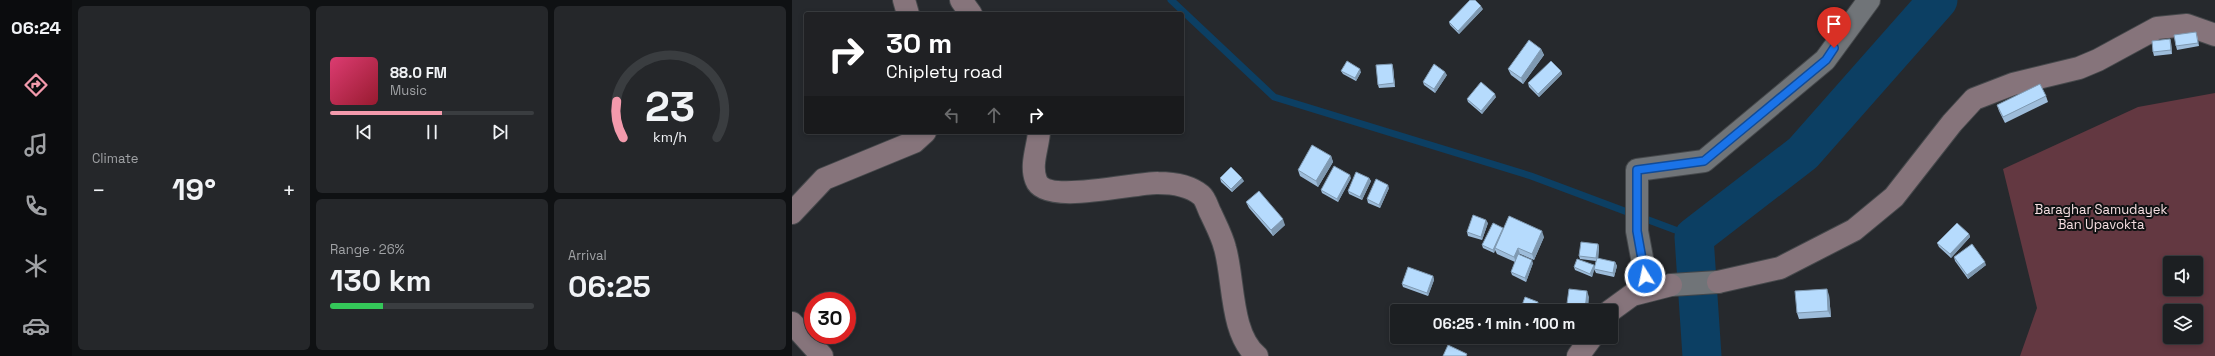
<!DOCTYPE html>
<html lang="en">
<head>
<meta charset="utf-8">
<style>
	:root { --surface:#1c1f22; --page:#25272a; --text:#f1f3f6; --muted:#a0a2a5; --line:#3a3d40; --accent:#f39aac }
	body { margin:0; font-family:"Space Grotesk",sans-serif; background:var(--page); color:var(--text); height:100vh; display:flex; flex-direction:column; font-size:15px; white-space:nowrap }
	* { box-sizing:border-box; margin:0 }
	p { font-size:13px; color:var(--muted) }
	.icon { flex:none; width:22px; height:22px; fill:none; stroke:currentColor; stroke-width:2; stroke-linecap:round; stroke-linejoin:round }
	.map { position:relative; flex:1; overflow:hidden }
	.sheet { display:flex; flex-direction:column; gap:6px; padding:6px; background:#0f1113; width:720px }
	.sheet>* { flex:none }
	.guide { position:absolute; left:12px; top:12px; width:380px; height:122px; border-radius:4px; box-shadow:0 2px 6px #0003,0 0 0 1px var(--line); background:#202124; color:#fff; overflow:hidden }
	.controls { position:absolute; left:1371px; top:256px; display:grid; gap:8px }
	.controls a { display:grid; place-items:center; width:40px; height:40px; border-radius:4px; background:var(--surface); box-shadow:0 2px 6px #0003,0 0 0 1px var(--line); font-size:20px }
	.speed { position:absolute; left:12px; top:292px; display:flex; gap:8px; font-size:20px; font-weight:700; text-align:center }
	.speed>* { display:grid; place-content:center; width:52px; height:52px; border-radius:50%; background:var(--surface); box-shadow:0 2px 6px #0003,0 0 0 1px var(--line); line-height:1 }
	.speed .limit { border:6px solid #d22; background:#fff; color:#111 }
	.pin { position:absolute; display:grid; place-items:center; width:34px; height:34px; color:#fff; margin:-41px -17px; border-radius:50% 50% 50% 0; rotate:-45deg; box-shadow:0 0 4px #0007 }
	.pin .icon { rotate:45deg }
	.me { position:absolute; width:44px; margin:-22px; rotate:350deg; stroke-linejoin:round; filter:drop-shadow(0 0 3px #0008) }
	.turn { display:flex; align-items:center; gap:14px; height:84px; padding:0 16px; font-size:18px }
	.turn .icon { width:52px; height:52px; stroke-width:2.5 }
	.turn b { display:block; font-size:28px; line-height:34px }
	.lanes { display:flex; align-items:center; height:38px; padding:0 16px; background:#0003; justify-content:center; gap:20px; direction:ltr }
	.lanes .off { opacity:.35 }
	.big { font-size:30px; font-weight:800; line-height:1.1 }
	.sheet .widget { flex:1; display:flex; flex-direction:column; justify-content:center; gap:6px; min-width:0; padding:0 14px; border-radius:6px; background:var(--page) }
	.sheet .dial { align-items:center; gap:0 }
	.dial svg { height:104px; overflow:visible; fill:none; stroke:var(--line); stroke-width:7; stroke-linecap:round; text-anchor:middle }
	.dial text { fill:var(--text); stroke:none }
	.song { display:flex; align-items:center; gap:12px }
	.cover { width:48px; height:48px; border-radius:6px; background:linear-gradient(135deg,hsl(340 70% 55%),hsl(350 70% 35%)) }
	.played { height:4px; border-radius:2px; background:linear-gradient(90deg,var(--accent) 55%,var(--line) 55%) }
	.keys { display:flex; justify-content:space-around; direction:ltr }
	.heat { display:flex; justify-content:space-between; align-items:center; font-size:22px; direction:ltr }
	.charge { height:6px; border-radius:3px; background:linear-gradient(90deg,#34c759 26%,var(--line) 0) }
	.sheet .tiles { flex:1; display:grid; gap:6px; grid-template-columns:repeat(3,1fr) }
	.widget:first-child { grid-row:span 2 }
	.trip { position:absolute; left:598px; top:304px; width:228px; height:40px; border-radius:4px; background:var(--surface); box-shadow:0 2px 6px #0003,0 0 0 1px var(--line); font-weight:800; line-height:40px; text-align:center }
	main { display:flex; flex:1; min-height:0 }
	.tab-bar { display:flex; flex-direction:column; width:72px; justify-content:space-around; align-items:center; background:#0b0c0e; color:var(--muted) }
	.tab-bar .icon { width:28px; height:28px }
	.tab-bar .selected { color:var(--accent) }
	.tab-bar b { font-size:18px; color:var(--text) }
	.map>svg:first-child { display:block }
	.green { fill:#633841; fill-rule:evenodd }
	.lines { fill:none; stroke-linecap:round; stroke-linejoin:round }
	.stream { stroke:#0c3f63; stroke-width:7 }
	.river { stroke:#0c3f63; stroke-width:39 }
	.street-casing { stroke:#45484b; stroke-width:24 }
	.secondary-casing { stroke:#45484b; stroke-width:24 }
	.street { stroke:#707478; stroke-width:22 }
	.secondary { stroke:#86747b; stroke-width:22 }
	.wall { fill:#9dbcda }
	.shaded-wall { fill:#7f99b1 }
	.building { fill:#b6dbfd; stroke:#7f99b1 }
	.route-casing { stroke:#114b97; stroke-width:10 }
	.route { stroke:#1a73e8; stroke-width:7 }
	.labels { text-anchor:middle; stroke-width:4; stroke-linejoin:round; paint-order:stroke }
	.park-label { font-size:13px; fill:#f5dee1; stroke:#101213 }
</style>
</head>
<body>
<main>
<nav class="tab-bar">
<b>06:24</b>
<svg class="icon selected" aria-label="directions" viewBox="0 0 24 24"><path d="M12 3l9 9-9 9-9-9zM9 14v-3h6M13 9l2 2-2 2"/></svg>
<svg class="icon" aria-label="music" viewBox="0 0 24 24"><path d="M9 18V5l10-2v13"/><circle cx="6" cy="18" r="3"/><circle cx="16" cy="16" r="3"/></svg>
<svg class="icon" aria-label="phone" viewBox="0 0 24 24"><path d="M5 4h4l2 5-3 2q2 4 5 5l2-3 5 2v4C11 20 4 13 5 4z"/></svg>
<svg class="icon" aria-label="climate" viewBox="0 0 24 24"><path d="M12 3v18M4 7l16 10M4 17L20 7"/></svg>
<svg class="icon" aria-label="car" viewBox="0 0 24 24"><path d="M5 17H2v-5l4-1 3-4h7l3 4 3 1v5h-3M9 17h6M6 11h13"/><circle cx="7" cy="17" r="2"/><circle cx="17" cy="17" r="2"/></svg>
</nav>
<section class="sheet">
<div class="tiles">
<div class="widget"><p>Climate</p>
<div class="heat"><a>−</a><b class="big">19°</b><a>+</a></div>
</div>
<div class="widget">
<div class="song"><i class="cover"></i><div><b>88.0 FM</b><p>Music</p></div></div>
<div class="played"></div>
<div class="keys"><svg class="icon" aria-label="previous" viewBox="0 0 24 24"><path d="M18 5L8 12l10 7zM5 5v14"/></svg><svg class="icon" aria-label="pause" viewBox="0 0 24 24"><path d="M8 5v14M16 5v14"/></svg><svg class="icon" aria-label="next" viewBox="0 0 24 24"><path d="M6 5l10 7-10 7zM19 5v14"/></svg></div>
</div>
<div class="widget dial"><svg viewBox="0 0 100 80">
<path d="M14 69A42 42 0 1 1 86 69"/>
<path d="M14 69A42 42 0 0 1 9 41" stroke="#f39aac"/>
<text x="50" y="56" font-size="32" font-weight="700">23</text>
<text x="50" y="72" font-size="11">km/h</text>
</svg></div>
<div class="widget"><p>Range · 26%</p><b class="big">130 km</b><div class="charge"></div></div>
<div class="widget"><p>Arrival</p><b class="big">06:25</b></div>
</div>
</section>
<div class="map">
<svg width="1423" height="356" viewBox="0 0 1423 356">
	<rect width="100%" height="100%" fill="#26292d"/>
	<path class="green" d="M1423,93V356H1228L1245,308L1211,169L1346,107ZM1378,263H1404V289H1378ZM1378,311H1404V337H1378Z"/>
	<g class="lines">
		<path class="stream" d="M379,0L482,97L739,176L902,237"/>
		<path class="river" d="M910,356L902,237L1011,153L1146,0"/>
		<defs>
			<path id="street" d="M879,285L926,282
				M856,290L845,231V170L912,161L1033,60L1077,0"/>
			<path id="secondary" d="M112,0L116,14
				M169,0L179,14
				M247,132C246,147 238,165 244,180C253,206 344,182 366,183C380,183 398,186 409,195C414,199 416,209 419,214C424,225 430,236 433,248C442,279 438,334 465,356
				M0,213L32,179L122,142L133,132
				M926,282L988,268L1062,230L1102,197L1160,123L1182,99L1221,84L1287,68L1306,60L1365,28L1395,25L1423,35
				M818,311L840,295L879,285
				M0,323L30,356
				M786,356L800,337"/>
		</defs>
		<use href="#street" class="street-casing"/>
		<use href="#secondary" class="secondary-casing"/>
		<use href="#street" class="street"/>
		<use href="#secondary" class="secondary"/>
	</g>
	<path class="wall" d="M691,9L667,34L658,25L657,22Z
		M1405,35L1407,46L1385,50L1384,46Z
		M1378,39L1379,42L1380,54L1362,56L1361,52Z
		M749,49L752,55L731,84L719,75L716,69Z
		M600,64L601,67L603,87L587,88L586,85Z
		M549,71L569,72L564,81L551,74Z
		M769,71L770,74L747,97L737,87L736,83Z
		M655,75L643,93L632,85L631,82Z
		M1254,96L1256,102L1213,123L1207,111L1205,105Z
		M704,97L690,114L676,102L675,99Z
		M539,156L541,162L526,187L508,176L506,170Z
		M428,178L452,181L440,192L429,182Z
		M559,178L546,202L530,193L529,190Z
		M577,178L579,181L570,200L557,194L556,191Z
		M597,188L588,208L576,203L575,199Z
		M454,202L493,225L481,236L457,208Z
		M696,223L690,240L676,236L675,232Z
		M711,228L752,237L742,260L728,254V255L741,263L734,282L720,275L719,272L723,262L705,254L703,250L702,253L691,248L690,245Z
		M1177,234L1178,237L1159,258L1147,247L1145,243Z
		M806,244L807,247L806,259L823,262L825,266L822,277L804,273L802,269L800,277L783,270L782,267L802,265L803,268L804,261L788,259L787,256Z
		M1162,257L1194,265L1176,279L1163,261Z
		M641,276L642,280L636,296L611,287L610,284Z
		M1037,295L1039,317L1007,319L1005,313Z"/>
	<path class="shaded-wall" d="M689,6L691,9L667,34L666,31Z
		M1378,39L1379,42L1380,54L1379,50Z
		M749,49L752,55L731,84L729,78Z
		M600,64L601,67L603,87L602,83Z
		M568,69L569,72L564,81L563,78Z
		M769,71L770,74L747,97L746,94Z
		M653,72L655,75L643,93L642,89Z
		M703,94L704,97L690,114L689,111Z
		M539,156L541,162L526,187L524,181Z
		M558,175L559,178L546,202L545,199Z
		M450,178L452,181L440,192L439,189Z
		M577,178L579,181L570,200L568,197Z
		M596,185L597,188L588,208L587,205Z
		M491,219L493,225L481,236L479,230Z
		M694,220L696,223L690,240L689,237Z
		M711,228L703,248V250L702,253L701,250Z
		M750,231L752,237L742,260L740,254Z
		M1177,234L1178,237L1159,258L1158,254Z
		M806,244L807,247L806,261L804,258Z
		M726,248L728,254L724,263L722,257Z
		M740,260L741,263L734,282L733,278Z
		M823,262L825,266L822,277L821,273Z
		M1193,262L1194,265L1176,279L1175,275Z
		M802,265L803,268L800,277L798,274Z
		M641,276L642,280L636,296L635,293Z
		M1035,289L1037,295L1039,317L1036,311Z
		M795,291L797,297L796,311H793Z
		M746,302L747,305L745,311H743Z"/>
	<path class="building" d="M678,0H683L689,6L666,31L657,22Z
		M1404,32L1406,43L1384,46L1382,35Z
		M1378,39L1379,50L1361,52L1360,41Z
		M737,40L749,49L729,78L716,69Z
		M555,61L568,69L563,78L549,71Z
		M759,61L769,71L746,94L736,83Z
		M600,64L602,83L586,85L584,65Z
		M642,64L653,72L642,89L631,82Z
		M689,82L703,94L689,111L675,99Z
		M1248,84L1254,96L1211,117L1205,105Z
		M520,145L539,156L524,181L506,170Z
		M542,166L558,175L545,199L529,190Z
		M439,167L450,178L439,189L428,178Z
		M564,172L577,178L568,197L556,191Z
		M584,179L596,185L587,205L575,199Z
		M467,191L491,219L479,230L454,202Z
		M681,215L694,220L689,237L675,232Z
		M717,216L750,231L740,254L726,248L722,257L703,248Z
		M701,223L711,228L701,250L690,245Z
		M1165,223L1177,234L1158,254L1145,243Z
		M789,242L806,244L804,258L787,256Z
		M1180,244L1193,262L1175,275L1162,257Z
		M726,254L740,260L733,278L719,272Z
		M805,258L823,262L821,273L802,269Z
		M785,259L802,265L798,274L782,267Z
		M616,267L641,276L635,293L610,284Z
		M777,289L795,291L793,311H774Z
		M1035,289L1036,311L1005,313L1003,291Z
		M733,297L746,302L743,311H728Z
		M656,345L675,354L674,356H651Z"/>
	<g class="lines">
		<defs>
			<path id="route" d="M853,276L845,231V170L912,161L1034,60L1042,48"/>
		</defs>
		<use href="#route" class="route-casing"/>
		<use href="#route" class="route"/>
	</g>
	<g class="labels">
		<g class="park-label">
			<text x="1309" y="214">Baraghar Samudayek<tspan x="1309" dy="15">Ban Upavokta</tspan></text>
		</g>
	</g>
</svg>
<div class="controls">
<a><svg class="icon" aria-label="sound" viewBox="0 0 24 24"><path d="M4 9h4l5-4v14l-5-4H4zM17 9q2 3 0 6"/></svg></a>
<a><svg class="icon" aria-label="layers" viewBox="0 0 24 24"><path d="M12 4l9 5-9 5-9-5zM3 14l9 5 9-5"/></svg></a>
</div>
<div class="speed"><div class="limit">30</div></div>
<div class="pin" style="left:1042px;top:48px;background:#d93025"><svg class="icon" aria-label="arrive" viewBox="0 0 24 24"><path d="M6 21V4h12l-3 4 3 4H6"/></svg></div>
<svg class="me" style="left:853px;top:276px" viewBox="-20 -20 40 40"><circle r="17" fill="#1a73e8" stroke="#fff" stroke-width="3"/><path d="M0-11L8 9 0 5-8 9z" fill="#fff"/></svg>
<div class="trip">06:25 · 1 min · 100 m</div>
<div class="guide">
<div class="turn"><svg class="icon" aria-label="right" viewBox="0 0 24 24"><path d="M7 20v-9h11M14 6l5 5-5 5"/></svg><div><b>30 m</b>Chiplety road</div></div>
<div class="lanes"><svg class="icon off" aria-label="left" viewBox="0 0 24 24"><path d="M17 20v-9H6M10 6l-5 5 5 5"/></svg><svg class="icon off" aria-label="ahead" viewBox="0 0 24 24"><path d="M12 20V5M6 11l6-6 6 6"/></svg><svg class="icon" aria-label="right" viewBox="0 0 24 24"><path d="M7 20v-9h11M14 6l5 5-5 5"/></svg></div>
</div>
</div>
</main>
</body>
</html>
